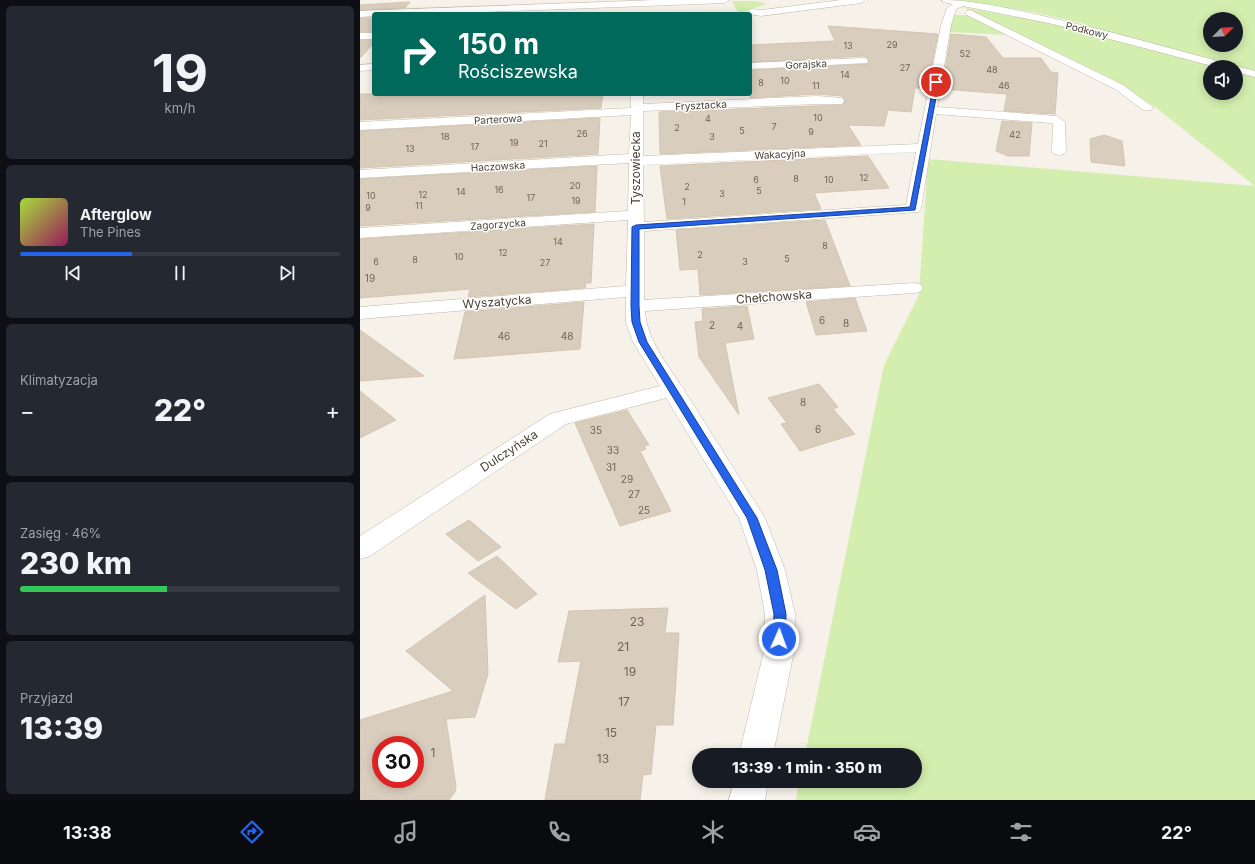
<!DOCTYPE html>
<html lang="pl">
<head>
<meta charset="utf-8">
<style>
	:root { --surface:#171b24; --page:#242831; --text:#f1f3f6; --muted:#9ea1a6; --line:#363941; --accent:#2563eb }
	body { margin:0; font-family:Inter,sans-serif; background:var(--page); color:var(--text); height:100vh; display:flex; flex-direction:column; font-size:15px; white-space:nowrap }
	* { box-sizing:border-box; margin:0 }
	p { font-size:13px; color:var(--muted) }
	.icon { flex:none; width:22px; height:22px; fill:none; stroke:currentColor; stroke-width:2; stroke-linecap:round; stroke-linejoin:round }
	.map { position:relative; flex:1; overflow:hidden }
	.sheet { display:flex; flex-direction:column; gap:6px; padding:6px; background:#0d0f14; width:360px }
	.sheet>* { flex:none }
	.hud { position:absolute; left:12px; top:12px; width:380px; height:84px; border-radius:4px; box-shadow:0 2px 10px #0003; background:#00695c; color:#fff; overflow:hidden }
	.needle { width:26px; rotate:66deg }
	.tools { position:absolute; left:843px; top:12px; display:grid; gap:8px }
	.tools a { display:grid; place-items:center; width:40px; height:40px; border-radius:50%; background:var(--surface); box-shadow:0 2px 10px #0003; font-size:20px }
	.speed { position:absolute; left:12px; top:736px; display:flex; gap:8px; font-size:20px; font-weight:700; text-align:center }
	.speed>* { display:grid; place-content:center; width:52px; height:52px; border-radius:50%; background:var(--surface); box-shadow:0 2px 10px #0003; line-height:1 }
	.speed .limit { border:6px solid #d22; background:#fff; color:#111 }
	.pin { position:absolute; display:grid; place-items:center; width:34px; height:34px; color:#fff; margin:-17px; border:2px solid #fff; border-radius:50%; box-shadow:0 1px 4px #0007 }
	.me { position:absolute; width:44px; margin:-22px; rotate:2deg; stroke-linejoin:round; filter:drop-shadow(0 0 3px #0008) }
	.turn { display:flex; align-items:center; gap:14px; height:84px; padding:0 20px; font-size:18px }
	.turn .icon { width:52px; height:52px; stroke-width:2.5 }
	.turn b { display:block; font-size:28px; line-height:34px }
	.big { font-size:30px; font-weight:800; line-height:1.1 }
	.sheet .tile { flex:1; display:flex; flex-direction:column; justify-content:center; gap:6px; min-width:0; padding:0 14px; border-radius:6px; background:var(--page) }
	.sheet .dial { align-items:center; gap:0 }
	.dial b { font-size:52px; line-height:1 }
	.song { display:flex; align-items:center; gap:12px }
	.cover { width:48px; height:48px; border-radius:6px; background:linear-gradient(135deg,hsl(80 70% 55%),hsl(330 70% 35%)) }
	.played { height:4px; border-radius:2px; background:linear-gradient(90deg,var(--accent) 35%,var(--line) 35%) }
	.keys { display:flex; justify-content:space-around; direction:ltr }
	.heat { display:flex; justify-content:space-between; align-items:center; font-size:22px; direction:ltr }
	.charge { height:6px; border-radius:3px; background:linear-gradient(90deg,#34c759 46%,var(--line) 0) }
	.trip { position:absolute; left:332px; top:748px; width:230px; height:40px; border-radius:20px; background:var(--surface); box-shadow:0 2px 10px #0003; font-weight:800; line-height:40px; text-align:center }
	.dock { display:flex; height:64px; justify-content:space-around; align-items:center; background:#090b0e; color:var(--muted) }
	.dock .icon { width:28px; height:28px }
	.dock .selected { color:var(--accent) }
	.dock b { font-size:18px; color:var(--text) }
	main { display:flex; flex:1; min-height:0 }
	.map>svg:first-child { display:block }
	.green { fill:#d3eeae; fill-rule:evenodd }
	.building { fill:#d9cdbd; stroke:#d4c5af; fill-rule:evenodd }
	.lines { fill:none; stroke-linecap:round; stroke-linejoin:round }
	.minor-casing { stroke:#c2b9aa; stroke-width:1 }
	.minor { fill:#fff; fill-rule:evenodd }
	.route { fill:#2563eb; stroke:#184099 }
	.labels { text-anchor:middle; stroke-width:3; stroke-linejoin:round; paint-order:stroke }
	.far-number-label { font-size:9px; fill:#6e6558 }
	.far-street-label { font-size:10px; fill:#4a4236; stroke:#fff }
	.number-label { font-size:10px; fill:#6e6558 }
	.street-label { font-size:12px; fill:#4a4236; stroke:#fff }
	.near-number-label { font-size:12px; fill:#6e6558 }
</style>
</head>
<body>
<main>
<section class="sheet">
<div class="tile dial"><b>19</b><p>km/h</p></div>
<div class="tile">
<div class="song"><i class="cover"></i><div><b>Afterglow</b><p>The Pines</p></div></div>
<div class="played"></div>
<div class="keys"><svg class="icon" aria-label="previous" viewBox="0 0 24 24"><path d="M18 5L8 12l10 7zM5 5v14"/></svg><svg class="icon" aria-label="pause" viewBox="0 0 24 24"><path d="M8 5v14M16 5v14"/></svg><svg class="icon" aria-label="next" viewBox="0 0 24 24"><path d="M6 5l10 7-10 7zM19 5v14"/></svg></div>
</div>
<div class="tile"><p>Klimatyzacja</p>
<div class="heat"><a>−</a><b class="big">22°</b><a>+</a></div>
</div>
<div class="tile"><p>Zasięg · 46%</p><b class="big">230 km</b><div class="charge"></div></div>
<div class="tile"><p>Przyjazd</p><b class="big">13:39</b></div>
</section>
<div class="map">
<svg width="895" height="800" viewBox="0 0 895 800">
	<rect width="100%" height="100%" fill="#f6f1e9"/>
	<path class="green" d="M597,0H895V800H436L439,781H555V755H445L524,365L559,295L568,159L895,186L795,107L752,79L603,7L705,26L725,24L673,12ZM850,19H876V45H850ZM850,67H876V93H850Z
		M372,1H396L407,4L382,12L377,11Z
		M593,15H607L649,35L589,32Z"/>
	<path class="building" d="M50,2L45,8L0,10V5Z
		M0,18H14V32H0Z
		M468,26L578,34L567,88H555L551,112L528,110L524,126L488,125L501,145L300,154L299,112L483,105L485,100L482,96L457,94L390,98V70L508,64V58L503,56L390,62V45L475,41Z
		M591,34L626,37L643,58H681L691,72L698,73L695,114L644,111L647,94L582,89Z
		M0,40H14V43L0,58Z
		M0,94H243L241,108L0,120Z
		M240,118L238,154L0,168V131Z
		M642,121L672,123L669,156H648L636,151Z
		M744,135L762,141L765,166L731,162L730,139Z
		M508,156L529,188L454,193L461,209L307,219L300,166Z
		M237,166L235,212L0,226V179Z
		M465,220L490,286L340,295L338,269L320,270L316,230Z
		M234,224L231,283H226L225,288L108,297L110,289L0,298V239Z
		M495,298L507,331L456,335L446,302Z
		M224,302L220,349L94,359L105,312Z
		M387,306L394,339L365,343L379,415L339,357L335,322L343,321L342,309Z
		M0,330L64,376L0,381Z
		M459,384L478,407L473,409L495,434L440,451L421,424L427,423L408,398Z
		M0,391L36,420L0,438Z
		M267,410L289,445L284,446L286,449L280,451L311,511L260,526L215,423Z
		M109,520L141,547L118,561L86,534Z
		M137,556L177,594L156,609L108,573Z
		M125,595L128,674L115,717L86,719L96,787L95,792L89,800H0V720L93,691L46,651ZM21,745H55V779H21Z
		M308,608L305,633H319L313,725H296L291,774L283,775L280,800H185L195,744H205L221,661L198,662L209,611Z"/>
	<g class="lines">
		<defs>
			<path id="minor" d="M296,0H369L365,3L72,14H14V16L0,17V11Z
				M481,0H505L501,3L401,16L388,14L386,12L391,9L401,10Z
				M582,0C616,0 650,9 683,16C747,30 809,48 872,65L873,66H876L895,71V77L876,72V67H856L693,24L603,6L596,9L591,25L577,107L697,116L705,122L706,151L704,154L699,155L694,154L692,151L693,124L690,123L576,114L561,209L559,212L284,231V300L554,283L560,284L563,288L560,292L554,293L285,311C287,339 305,361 320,384L325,389L324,390L405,518L425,570L435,614L434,651L413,755H379L404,651L405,614L397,570L379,518L306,398L206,424L10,556L0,559V536L190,414L300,386L273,342L266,323V297L0,319V307L266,286L268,220L0,238V228L268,211L269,163L0,178V170L269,154L271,115L0,130V122L271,108V94H283V104L457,96L482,98L484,101L482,104H457L283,111V156L558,144L581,25L587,8L593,4L583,2ZM556,152L546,205L284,222L283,165Z
				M610,10L763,85L793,107L791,110H783L755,89L607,15L605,13L607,11Z
				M0,33H14V39H0Z
				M503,58L507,59L508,61L507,63L390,69V63Z
				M14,64V70L0,71V65Z
				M374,781H408L405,800H369Z"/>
		</defs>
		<use href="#minor" class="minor-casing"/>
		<use href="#minor" class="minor"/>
	</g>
	<path class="route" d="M576,80L579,82L555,210L279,229V306L280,322L287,342L397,518L417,570L426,614L425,639L424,642L419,644L415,642L413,639L414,614L405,570L387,518L279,342L272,322L271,306L272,227L276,225L550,207L574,82Z"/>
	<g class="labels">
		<g class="far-number-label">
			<text x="532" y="48">29</text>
			<text x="488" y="49">13</text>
			<text x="605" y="57">52</text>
			<text x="545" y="71">27</text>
			<text x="632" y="73">48</text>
			<text x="485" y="78">14</text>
			<text x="425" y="84">10</text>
			<text x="401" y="86">8</text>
			<text x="456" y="89">11</text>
			<text x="644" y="89">46</text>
			<text x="458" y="121">10</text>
			<text x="348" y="122">4</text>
			<text x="414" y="130">7</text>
			<text x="317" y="131">2</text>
			<text x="382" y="134">5</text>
			<text x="451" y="135">9</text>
			<text x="222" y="137">26</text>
			<text x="655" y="138">42</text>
			<text x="85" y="140">18</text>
			<text x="352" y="140">3</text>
			<text x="154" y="146">19</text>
			<text x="183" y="147">21</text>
			<text x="115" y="150">17</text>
			<text x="50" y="152">13</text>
			<text x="504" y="181">12</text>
			<text x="436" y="182">8</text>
			<text x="396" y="183">6</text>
			<text x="469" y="183">10</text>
			<text x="215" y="189">20</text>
			<text x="327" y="190">2</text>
			<text x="139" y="193">16</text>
			<text x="399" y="194">5</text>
			<text x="101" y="195">14</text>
			<text x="362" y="197">3</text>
			<text x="63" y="198">12</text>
			<text x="11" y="199">10</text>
			<text x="171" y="201">17</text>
			<text x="216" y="204">19</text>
			<text x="324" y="205">1</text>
			<text x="59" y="209">11</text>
			<text x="8" y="211">9</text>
			<text x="198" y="245">14</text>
			<text x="465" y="249">8</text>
			<text x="143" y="256">12</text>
			<text x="340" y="258">2</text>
			<text x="99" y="260">10</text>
			<text x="427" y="262">5</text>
			<text x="55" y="263">8</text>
			<text x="16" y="265">6</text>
			<text x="385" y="265">3</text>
			<text x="185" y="266">27</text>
		</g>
		<g class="far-street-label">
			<text transform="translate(727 30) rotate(14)" y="4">Podkowy</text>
			<text transform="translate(446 64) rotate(-3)" y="4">Gorajska</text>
			<text transform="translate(341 105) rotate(-3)" y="4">Frysztacka</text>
			<text transform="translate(138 119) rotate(-3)" y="4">Parterowa</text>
			<text transform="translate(420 154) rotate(-3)" y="4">Wakacyjna</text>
			<text transform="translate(138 166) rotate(-3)" y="4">Haczowska</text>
			<text transform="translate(138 224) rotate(-4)" y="4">Zagorzycka</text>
		</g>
		<g class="number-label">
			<text x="10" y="282">19</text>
			<text x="462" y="324">6</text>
			<text x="486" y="327">8</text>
			<text x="352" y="329">2</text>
			<text x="380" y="330">4</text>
			<text x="144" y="340">46</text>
			<text x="207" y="340">48</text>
			<text x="443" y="406">8</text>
			<text x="458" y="433">6</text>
			<text x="236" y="434">35</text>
			<text x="253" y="454">33</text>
			<text x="251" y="471">31</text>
			<text x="267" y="483">29</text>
			<text x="274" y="498">27</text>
			<text x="284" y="514">25</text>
		</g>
		<g class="street-label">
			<text transform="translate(276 168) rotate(-90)" y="4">Tyszowiecka</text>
			<text transform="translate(414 297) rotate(-4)" y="4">Chełchowska</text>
			<text transform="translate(137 302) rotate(-4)" y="4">Wyszatycka</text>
			<text transform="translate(149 451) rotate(-33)" y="4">Dulczyńska</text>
		</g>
		<g class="near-number-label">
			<text x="277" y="626">23</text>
			<text x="263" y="651">21</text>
			<text x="270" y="676">19</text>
			<text x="264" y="706">17</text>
			<text x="251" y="737">15</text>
			<text x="73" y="757">1</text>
			<text x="243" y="763">13</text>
		</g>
	</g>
</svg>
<div class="tools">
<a><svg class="needle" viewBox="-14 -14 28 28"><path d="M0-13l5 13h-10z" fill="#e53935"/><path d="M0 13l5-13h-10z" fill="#9ea1a6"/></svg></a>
<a><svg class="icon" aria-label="sound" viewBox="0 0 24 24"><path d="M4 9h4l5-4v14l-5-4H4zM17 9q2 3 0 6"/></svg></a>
</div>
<div class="speed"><div class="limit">30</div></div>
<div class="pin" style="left:576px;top:82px;background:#d93025"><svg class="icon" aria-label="arrive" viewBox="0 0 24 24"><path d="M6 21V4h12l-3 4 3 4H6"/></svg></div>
<svg class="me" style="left:419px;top:639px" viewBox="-20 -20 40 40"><circle r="17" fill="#2563eb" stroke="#fff" stroke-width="3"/><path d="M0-11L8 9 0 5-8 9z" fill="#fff"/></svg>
<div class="trip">13:39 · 1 min · 350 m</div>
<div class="hud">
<div class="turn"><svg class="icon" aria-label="right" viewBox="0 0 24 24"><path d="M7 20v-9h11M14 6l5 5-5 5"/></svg><div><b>150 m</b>Rościszewska</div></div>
</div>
</div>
</main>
<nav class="dock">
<b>13:38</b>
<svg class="icon selected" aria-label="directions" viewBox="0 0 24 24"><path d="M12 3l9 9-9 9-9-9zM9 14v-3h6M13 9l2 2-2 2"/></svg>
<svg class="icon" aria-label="music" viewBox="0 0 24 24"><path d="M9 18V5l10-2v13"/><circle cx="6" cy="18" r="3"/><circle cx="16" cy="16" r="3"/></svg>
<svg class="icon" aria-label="phone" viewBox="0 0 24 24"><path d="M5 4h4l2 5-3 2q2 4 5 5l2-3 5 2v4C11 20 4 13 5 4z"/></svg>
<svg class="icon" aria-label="climate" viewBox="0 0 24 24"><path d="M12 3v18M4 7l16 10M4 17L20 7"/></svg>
<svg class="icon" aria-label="car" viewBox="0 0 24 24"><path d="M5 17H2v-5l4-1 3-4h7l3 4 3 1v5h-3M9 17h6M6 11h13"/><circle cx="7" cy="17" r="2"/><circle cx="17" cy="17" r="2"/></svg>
<svg class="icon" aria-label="filters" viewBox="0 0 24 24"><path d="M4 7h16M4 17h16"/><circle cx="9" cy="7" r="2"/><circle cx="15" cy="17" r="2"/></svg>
<b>22°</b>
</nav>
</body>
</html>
